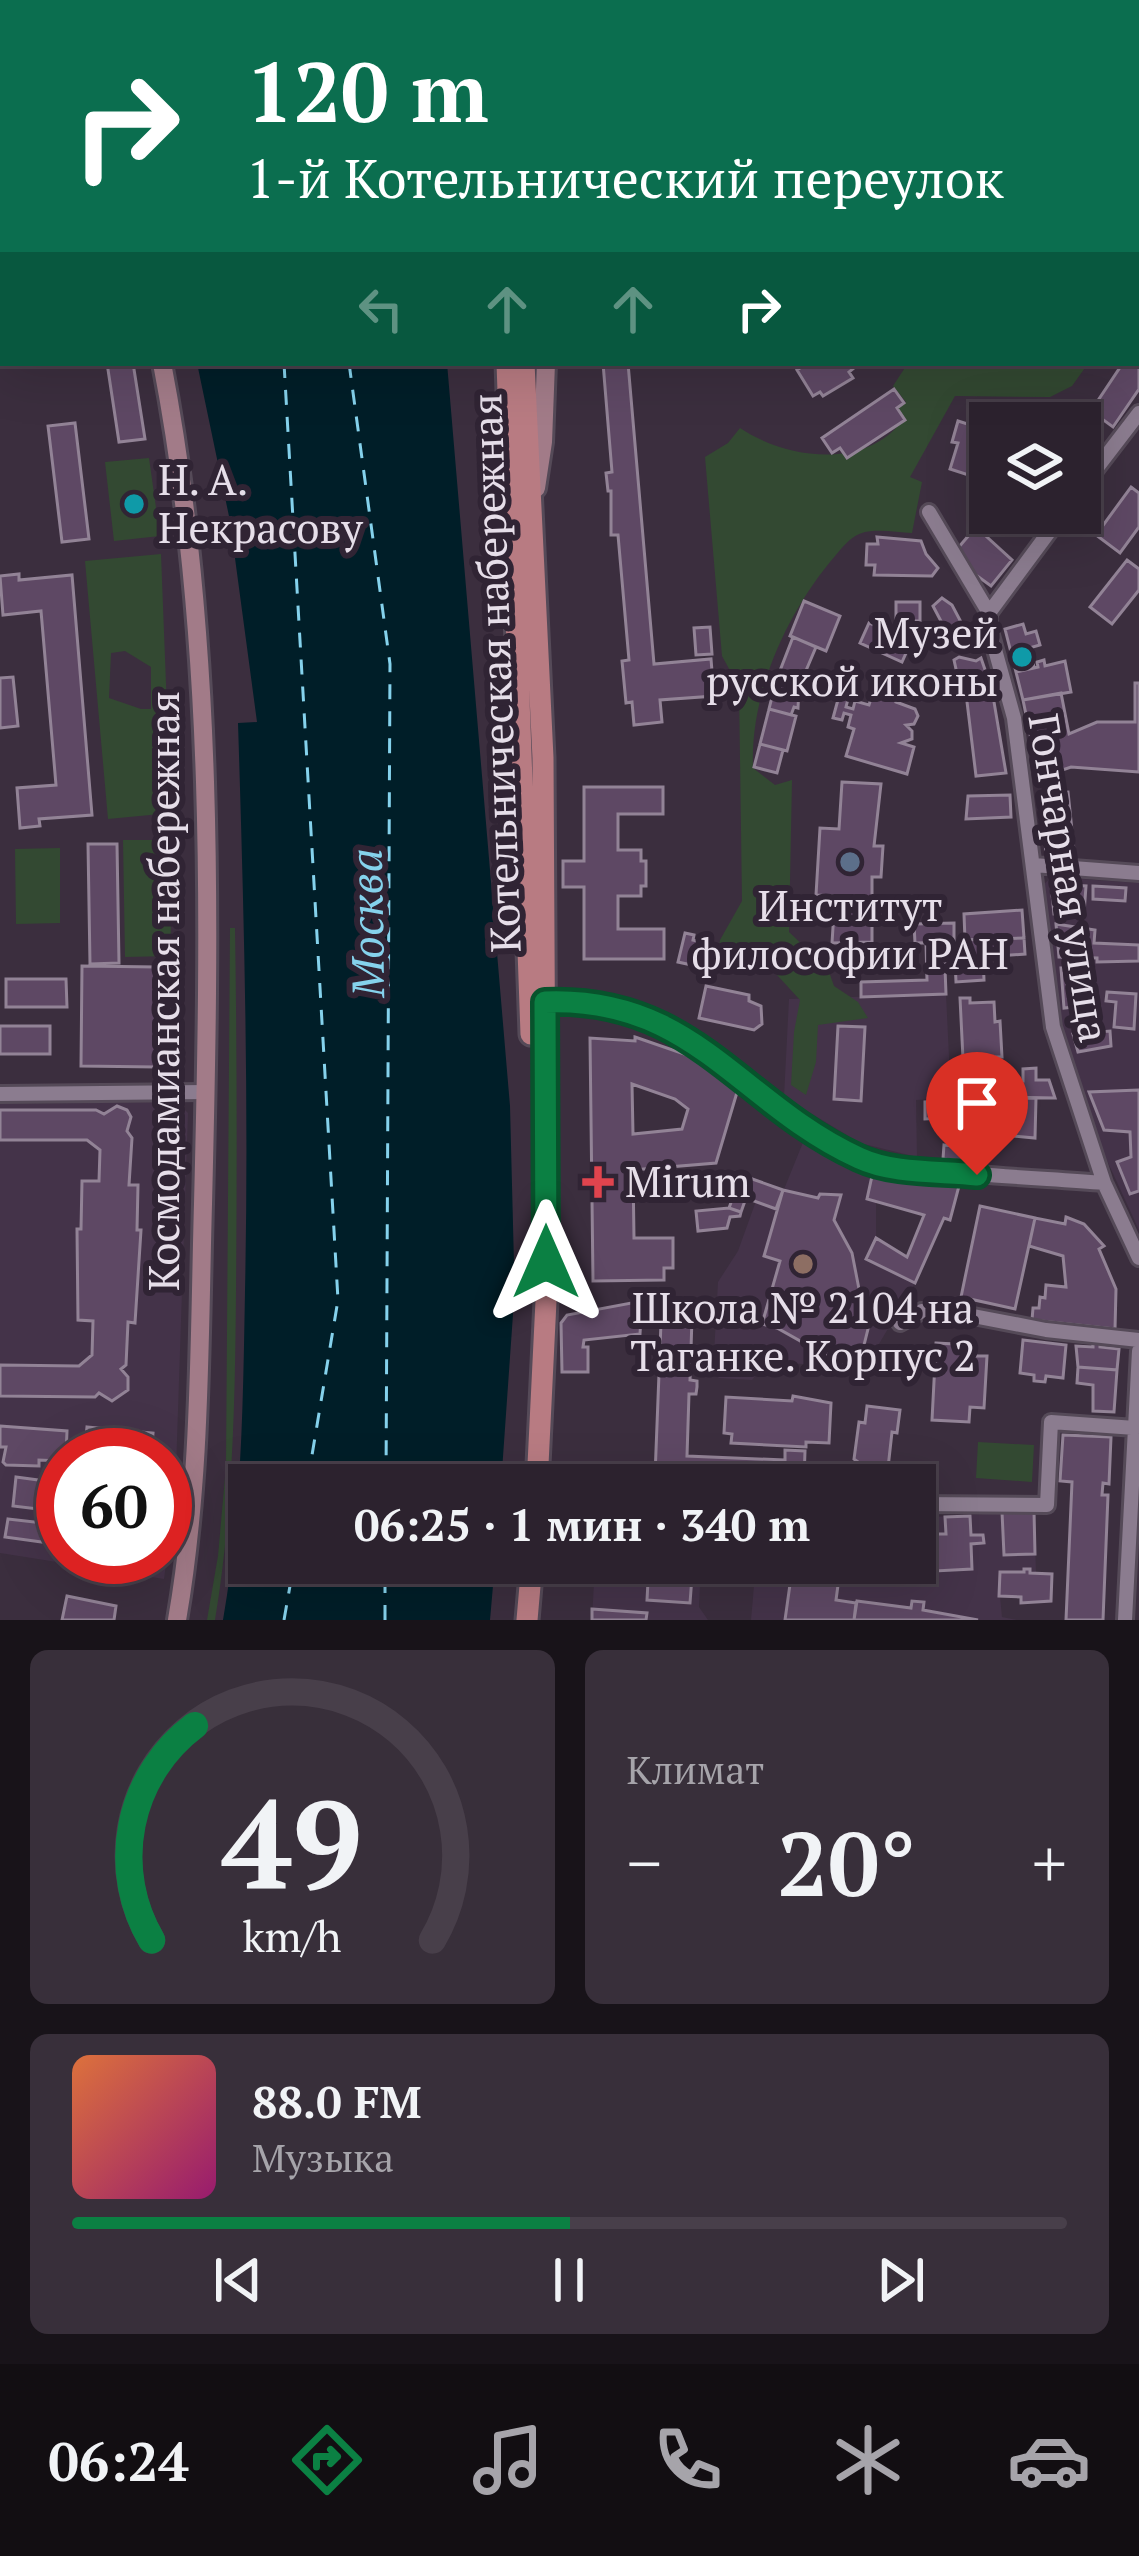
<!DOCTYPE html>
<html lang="ru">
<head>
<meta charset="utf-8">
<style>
	:root { --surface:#2c222e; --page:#382f3a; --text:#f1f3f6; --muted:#a6a4aa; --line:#483f4a; --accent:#0b8043 }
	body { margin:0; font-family:"PT Serif",serif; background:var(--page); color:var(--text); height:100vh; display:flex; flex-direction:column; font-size:45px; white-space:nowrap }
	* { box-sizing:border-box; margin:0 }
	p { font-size:39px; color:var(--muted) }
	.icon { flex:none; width:66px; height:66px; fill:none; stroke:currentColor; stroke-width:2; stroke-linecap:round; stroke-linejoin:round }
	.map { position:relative; height:1620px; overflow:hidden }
	.panel { display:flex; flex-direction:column; gap:30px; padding:30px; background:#181319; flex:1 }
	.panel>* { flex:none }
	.guide { position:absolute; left:0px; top:0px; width:1140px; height:366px; box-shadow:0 12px 48px #0002,0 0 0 3px var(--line); background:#0b6e4f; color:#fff; overflow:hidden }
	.fabs { position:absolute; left:969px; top:402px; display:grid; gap:24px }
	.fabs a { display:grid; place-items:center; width:132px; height:132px; border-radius:0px; background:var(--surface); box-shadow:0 12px 48px #0002,0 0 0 3px var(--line); font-size:60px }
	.speed { position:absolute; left:36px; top:1428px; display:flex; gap:24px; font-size:60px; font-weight:700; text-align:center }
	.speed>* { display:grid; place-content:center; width:156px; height:156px; border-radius:50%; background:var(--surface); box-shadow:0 12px 48px #0002,0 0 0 3px var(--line); line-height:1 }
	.speed .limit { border:18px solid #d22; background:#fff; color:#111 }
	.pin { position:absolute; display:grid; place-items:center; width:102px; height:102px; color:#fff; margin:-123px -51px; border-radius:50% 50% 50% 0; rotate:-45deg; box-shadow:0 0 12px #0007 }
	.pin .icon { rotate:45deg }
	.me { position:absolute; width:132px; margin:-66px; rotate:0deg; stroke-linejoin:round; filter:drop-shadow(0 0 9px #0008) }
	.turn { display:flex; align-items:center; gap:42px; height:252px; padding:0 48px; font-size:54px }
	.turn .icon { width:156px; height:156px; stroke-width:2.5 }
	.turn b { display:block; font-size:84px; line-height:102px }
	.lanes { display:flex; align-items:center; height:114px; padding:0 48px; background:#0003; justify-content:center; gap:60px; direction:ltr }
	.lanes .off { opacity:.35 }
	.big { font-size:90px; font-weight:700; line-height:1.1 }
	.panel .tile { flex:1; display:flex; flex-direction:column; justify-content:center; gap:18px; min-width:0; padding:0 42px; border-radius:18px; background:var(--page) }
	.panel .dial { align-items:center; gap:0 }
	.dial svg { height:312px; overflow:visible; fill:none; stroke:var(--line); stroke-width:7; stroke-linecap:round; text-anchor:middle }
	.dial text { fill:var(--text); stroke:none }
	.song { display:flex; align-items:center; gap:36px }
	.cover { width:144px; height:144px; border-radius:18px; background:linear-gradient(135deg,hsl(20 70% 55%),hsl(320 70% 35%)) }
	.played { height:12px; border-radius:6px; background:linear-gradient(90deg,var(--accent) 50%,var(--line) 50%) }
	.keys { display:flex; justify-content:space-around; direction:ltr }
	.heat { display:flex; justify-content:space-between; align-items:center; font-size:66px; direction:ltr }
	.panel .tiles { flex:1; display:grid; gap:30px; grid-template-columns:1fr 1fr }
	.tile:last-child { grid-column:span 2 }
	.trip { position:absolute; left:228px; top:1464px; width:708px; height:120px; border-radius:0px; background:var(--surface); box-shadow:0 12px 48px #0002,0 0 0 3px var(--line); font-weight:700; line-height:120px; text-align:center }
	.tab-bar { display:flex; height:192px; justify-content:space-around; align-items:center; background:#120e12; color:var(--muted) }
	.tab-bar .icon { width:84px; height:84px }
	.tab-bar .selected { color:var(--accent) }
	.tab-bar b { font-size:54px; color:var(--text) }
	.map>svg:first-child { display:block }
	.built { fill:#443349; fill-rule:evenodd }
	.green { fill:#334932; fill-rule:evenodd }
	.water { fill:#001e28 }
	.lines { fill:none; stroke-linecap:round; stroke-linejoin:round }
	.ferry { stroke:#85d2ec; stroke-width:3; stroke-dasharray:15 12; stroke-linecap:butt }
	.building { fill:#5e4864; stroke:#928396; stroke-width:3; fill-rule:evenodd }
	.primary-tunnel { stroke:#554858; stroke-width:21; stroke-dasharray:21 10; stroke-linecap:butt }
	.minor-casing { stroke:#554a58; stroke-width:20 }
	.secondary-casing { stroke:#554a58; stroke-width:24 }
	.primary-casing { stroke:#554a58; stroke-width:27 }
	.minor { stroke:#8b7c8f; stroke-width:14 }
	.secondary { stroke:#a27b88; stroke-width:18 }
	.primary { stroke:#b87b82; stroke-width:21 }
	.tram { stroke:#c0b7c3; stroke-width:3 }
	.route-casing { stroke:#07532c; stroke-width:30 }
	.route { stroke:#0b8043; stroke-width:21 }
	.culture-dot { fill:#0f9aa8; stroke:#302434; stroke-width:4.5 }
	.service-dot { fill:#5c6f8a; stroke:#302434; stroke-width:4.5 }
	.health-dot { fill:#e0444e; stroke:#302434; stroke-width:4.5 }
	.education-dot { fill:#8d6e63; stroke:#302434; stroke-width:4.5 }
	.labels { text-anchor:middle; stroke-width:12; stroke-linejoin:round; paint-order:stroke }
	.poi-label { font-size:42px; fill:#e6dee9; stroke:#302434; text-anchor:start }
	.street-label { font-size:42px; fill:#e6dee9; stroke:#302434 }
	.water-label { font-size:45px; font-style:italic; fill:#85d2ec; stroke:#302434 }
</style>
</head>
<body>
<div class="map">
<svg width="1139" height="1620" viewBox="0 0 1139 1620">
	<rect width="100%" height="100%" fill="#3b2e3e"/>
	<path class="built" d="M1052,877L1139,883V1230L1098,1141L1062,1026L1044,884Z
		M946,994L951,1098L916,1100L917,1157L860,1143L784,1097L789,999Z
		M177,1102L188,1113L175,1500L164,1579L0,1553V1104ZM63,1455H165V1557H63Z
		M804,1140L858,1172L872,1176L867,1199L876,1202V1238L866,1259L915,1283L863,1371L858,1369L857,1373L841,1364L838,1367L778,1362L774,1370L761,1369L752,1380L719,1378L713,1372L718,1282L738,1251L756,1201L776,1209Z
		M1034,1511L1036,1572L1052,1574L1051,1601L1021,1603V1597L1000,1596L1002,1617L1017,1620H751L756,1563H915V1518Z
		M595,1563H701L699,1607L708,1620H592Z"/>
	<path class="green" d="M908,363L1087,365L1072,386L1050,397L955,396L910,477L922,482L912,533C898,532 879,529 865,532C849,536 840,551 830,562C785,617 750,695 753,768L775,785L792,780L789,932L828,969L834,986L858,1002L868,1018L818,1025L816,1062L806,1095L791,1085L794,1032L800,1000L766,963L718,956L720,940L742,901L739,687L722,656L705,457L728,443L740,428C786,459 865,470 902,421L898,409L906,402L893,386Z
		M149,458L160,536L114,541L105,462Z
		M161,554L171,813L108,819L85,561ZM125,651L151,667V709H141L109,698L111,653Z
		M123,840H170L171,956L125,957Z
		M60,848V923L16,924L15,849Z
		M230,928H235C237,1050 237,1171 236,1293C235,1403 233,1511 215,1620H207L218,1556L226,1466Z
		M978,1442L1034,1445L1032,1482L976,1478Z"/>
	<path class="water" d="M197,363H447L510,1106L514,1264L506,1279L514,1300L501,1485H249V1563H495L490,1620H223C242,1511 243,1402 245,1291C249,1102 244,913 238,723L257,722L230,521Z"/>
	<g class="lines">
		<path class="ferry" d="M175,0L176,3
			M247,0L248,3
			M284,363L338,1300L307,1485
			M349,363L390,664L386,1485
			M284,1620L294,1563
			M385,1620V1563"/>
	</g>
	<path class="building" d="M107,363H133L145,439L119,442Z
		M603,363H628L654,664L711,659L714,696L660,700L662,722L634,725L632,702L626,703L622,661L629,660L618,535H611V491H608L606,473L612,472Z
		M801,363H851L854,368L849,372L853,378L823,396L820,392L813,396L797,370L803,366Z
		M1123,363L1139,367V389L1113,427L1091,411Z
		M894,389L904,403L897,408L905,420L847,458L840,448L832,453L822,438Z
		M958,421L990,431V482L950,469L958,443L952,442Z
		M75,423L89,539L62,542L48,426Z
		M1131,487L1139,493V527L1120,553L1096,535Z
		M976,527L1012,560L991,586L969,570L958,548Z
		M877,537L921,541L926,554L938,568L932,576L874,575L875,565H866L867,544H878Z
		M1127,560L1139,569V590L1112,624L1090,607Z
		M19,574V580L72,575L92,815L39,819L40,826L20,828L17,788L56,785L41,611L3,615L0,576Z
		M942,598L952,605L962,624L954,627L959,634L951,642H942L937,627L943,625L933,606Z
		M804,601L840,616L826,651L790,636Z
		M896,602H920V621H896Z
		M869,623L911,642L902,662L860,643Z
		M1023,624L1026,634L1036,631L1040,645L1029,648L1034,667L1016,672L1005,629Z
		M710,627L712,654L696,655L694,628Z
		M793,637L816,647L799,687L776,681Z
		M959,657L976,661L981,658L992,690L1006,773L976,776L964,677L958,678L954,660Z
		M1044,660L1045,666L1065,661L1071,692L1023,700L1016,672L1038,667L1037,662Z
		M13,677L18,726L0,728V678Z
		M893,680L901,683L896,702L915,709L918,716L914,724L906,725L912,731V739L901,743L914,747L907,774L846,756L854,729L848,727L851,715L844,713L842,720L833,718L839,696L848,699L846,707L853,709L855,701L869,705L875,686L890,690Z
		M776,681L799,687L798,708L794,707L791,715L769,709Z
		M1135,683H1139V772L1071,767L1039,778L1023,700L1061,693L1069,734L1097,722H1135Z
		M769,709L796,716L787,751L760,744Z
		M760,744L783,750L777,773L754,767Z
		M842,782L881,784L874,846H883L881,877H872V942L832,943L835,896L816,895L820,828L839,829Z
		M584,787H663V814H618V850H641V861H646V886H641V896H618V929H664V959H584V887H563V861H584Z
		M1068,792L1074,850L1046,853L1041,802L1054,801V793Z
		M1010,795L1011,817L966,819L968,796Z
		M88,844H117L119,963L90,964Z
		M1051,884L1086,886L1084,914H1054Z
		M1093,886L1126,888L1125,901L1093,899Z
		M1022,910L1024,938L965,940L964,914Z
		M954,923V942L915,943L914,924Z
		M1056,924L1095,930L1094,943L1139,945V961L1097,962V958L1059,957Z
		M685,933L694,935L693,940L710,944L705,968L678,962Z
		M1024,938L1025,954L983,957L984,980L956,982L955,960L963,959L961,940Z
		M944,942L946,994L861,997V982L927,980L926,943Z
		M82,966L157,967L156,1067L81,1066Z
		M1093,966L1095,1005L1064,1008L1061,968Z
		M6,979H66L67,1007H6Z
		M706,986L749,995V1001L761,1006L762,1024L754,1030L699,1018Z
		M1107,992L1136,994L1134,1029L1114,1027L1116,1002L1106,1001Z
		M960,998H970V1003L994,1002L995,1022L1000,1021L1002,1057H996L997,1078L964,1079Z
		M0,1026H50V1054H0Z
		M838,1026L865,1027L861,1101L834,1099Z
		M1110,1031L1111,1046L1078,1052L1073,1034Z
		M635,1037L696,1058L738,1089L716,1163L633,1170L634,1238H673V1268H664V1280L593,1281L590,1038L635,1041ZM632,1084L675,1099L688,1109L682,1129L633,1134Z
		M1036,1068V1080H1049L1055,1098L1009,1097L1008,1081H1023V1069Z
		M1139,1090V1191L1130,1194L1117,1162L1131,1157L1130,1132L1104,1130L1089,1092Z
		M1036,1098L1035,1138L993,1134V1115L987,1116L986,1099Z
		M986,1099L987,1116L925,1119V1102Z
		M117,1106L127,1110L131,1117L127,1131L132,1138L129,1185H138L137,1230H141L135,1323L128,1322L126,1365L121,1369L128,1377V1390L112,1401L99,1393L95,1397L0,1396V1365L79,1366L92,1355L93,1321L78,1320L77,1229H81L82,1181H99L100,1150L87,1140H0V1110H96L104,1114Z
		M944,1145L973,1148L972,1162L943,1159Z
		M741,1175L783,1190L776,1209L746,1198L741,1212L729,1208Z
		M872,1176L959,1186L950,1220L944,1218L915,1283L866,1259L876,1238L907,1257L924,1215L867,1199Z
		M783,1190L818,1198L820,1194L841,1195L834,1220L852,1253L859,1289L857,1319L870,1321L857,1373L777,1328L762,1324L780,1261L764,1256Z
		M980,1206L1035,1218L1015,1309L961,1297Z
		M729,1208L741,1212L740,1216L730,1217L727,1228L698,1231L696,1211Z
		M1066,1217L1084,1224L1104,1246L1099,1249L1116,1289L1115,1329L1032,1320L1033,1308H1039L1040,1297L1045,1298L1046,1285L1066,1287L1063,1256L1029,1246L1035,1218L1065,1224Z
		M662,1297L700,1303L699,1318H692L690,1380L697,1381V1387L696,1394H689L687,1456L785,1460V1450L805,1451L804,1481H793V1485H689L664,1484V1477L655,1476Z
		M642,1301L640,1334L584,1340L583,1347H588V1372H562L561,1323L567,1315Z
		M1023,1340L1066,1345L1063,1378L1046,1376L1045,1382L1034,1381V1375L1020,1373Z
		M1093,1342L1100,1343V1347L1119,1349L1117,1370L1078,1367L1076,1346L1093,1347Z
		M936,1343L973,1345V1356H987L984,1408L970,1407L969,1422L932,1420Z
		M1078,1367L1117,1370L1114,1412L1093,1411V1385L1077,1383Z
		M793,1396L831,1403L829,1443L806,1442V1447L731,1443L732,1434L724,1433L726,1397L792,1401Z
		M867,1406L900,1410L897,1433L892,1432L888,1468L862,1465L854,1459L859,1422L865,1423Z
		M0,1426L67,1431L66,1455L63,1461L39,1460V1466L6,1465L3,1462L6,1447H0Z
		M87,1427L153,1433L151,1455H84Z
		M1063,1435L1111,1437L1109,1484L1103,1483L1102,1495H1108L1103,1620H1066L1072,1482L1060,1481Z
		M16,1477L61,1483L63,1479V1525L50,1524L55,1511L13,1506Z
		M1034,1511L1035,1554L1004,1555L1002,1512Z
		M970,1516L971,1535H983L984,1543L971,1544L972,1569L935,1571L933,1534H946L945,1517Z
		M8,1519L52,1524L49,1543L5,1537Z
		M649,1563H693L690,1603L647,1600Z
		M793,1563H841L836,1600L856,1603L854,1620H785Z
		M859,1563H914L913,1573L859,1567Z
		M1024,1569H1030V1573L1052,1574L1051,1601L1021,1603V1597L999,1596L1000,1572H1024Z
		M67,1596L116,1606L114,1620H62Z
		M857,1601L911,1608L912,1601L924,1602L923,1610L978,1620H854Z
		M592,1609L647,1613L646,1620H592Z"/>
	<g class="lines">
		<path class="primary-tunnel" d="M462,0L463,3"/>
		<defs>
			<path id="minor" d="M1080,490L1139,413
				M929,512L989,613V628L1014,718L1053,1027L1104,1183L1139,1258
				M989,613L1063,513
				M1033,865L1139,873
				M539,1003C707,992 737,1115 868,1162C890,1170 916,1169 940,1171C995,1176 1050,1179 1104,1183
				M0,1094L205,1092
				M900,1323L922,1311L942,1310L1046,1330L1139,1340
				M915,1504L1047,1505L1051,1422L1135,1428
				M1125,1620L1139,1351"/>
			<path id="secondary" d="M50,0L51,3
				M67,0L68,3
				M303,3L310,0
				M405,3L412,0
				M543,3L550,0
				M0,100H3
				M1137,132H1139
				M0,135L3,134
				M0,175L3,174
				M0,228L3,227
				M162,363C215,638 210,925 203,1204C199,1344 201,1482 177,1620
				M536,488L543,442L546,363"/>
			<path id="primary" d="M493,0L494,3
				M507,363L531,1034
				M524,363L543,758L546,1301L537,1485
				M527,1620L532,1563"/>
		</defs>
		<use href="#minor" class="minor-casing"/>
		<use href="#secondary" class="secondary-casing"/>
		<use href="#primary" class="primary-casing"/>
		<use href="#minor" class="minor"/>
		<use href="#secondary" class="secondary"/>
		<use href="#primary" class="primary"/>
		<path class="tram" d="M345,3L352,0
			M0,151L3,150"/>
	</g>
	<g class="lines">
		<defs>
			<path id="route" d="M546,1262L545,1002C694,996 739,1103 859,1158C893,1174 939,1171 977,1175"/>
		</defs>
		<use href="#route" class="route-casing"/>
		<use href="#route" class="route"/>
	</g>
	<g class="culture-dot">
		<circle cx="134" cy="504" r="12"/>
		<circle cx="1022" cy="657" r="12"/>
	</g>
	<circle class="service-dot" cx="850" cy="862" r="12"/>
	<path class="health-dot" d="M592 1164h12v12h12v12h-12v12h-12v-12h-12v-12h12z"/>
	<circle class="education-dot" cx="803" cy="1264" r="12"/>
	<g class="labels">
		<g class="poi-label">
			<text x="158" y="495">Н. А.<tspan x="158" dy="48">Некрасову</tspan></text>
			<text x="998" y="648" text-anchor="end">Музей<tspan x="998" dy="48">русской иконы</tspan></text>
			<text x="850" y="921" text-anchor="middle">Институт<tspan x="850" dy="48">философии РАН</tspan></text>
			<text x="625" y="1197">Mirum</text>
			<text x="803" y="1323" text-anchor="middle">Школа № 2104 на<tspan x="803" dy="48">Таганке. Корпус 2</tspan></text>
		</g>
		<g class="street-label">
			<text transform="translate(496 673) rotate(-92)" y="15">Котельническая набережная</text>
			<text transform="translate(1069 878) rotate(81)" y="15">Гончарная улица</text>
			<text transform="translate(164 991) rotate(-90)" y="15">Космодамианская набережная</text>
		</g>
		<g class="water-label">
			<text transform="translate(367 923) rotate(-91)" y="16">Москва</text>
		</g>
	</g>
</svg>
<div class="fabs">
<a><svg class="icon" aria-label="layers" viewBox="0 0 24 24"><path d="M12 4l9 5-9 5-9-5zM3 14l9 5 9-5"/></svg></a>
</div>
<div class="speed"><div class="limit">60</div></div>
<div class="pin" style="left:977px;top:1175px;background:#d93025"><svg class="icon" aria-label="arrive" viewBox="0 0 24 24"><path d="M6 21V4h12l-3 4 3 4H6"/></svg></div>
<svg class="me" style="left:546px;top:1262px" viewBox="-20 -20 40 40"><path d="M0-17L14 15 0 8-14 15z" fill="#0b8043" stroke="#fff" stroke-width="4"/></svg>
<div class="trip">06:25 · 1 мин · 340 m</div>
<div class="guide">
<div class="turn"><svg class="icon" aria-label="right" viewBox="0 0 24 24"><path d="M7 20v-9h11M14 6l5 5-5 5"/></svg><div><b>120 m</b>1-й Котельнический переулок</div></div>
<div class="lanes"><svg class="icon off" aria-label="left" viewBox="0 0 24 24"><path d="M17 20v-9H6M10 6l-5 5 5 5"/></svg><svg class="icon off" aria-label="ahead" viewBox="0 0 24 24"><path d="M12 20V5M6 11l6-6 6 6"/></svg><svg class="icon off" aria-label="ahead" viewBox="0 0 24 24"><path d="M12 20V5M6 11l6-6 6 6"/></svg><svg class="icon" aria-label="right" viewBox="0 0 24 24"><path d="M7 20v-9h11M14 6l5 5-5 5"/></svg></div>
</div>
</div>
<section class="panel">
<div class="tiles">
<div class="tile dial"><svg viewBox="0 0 100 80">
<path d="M14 69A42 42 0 1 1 86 69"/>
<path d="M14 69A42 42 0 0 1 25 14" stroke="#0b8043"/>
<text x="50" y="56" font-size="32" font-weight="700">49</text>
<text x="50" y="72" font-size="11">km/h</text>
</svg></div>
<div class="tile"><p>Климат</p>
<div class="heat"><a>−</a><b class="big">20°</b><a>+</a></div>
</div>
<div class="tile">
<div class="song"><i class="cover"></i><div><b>88.0 FM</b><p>Музыка</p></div></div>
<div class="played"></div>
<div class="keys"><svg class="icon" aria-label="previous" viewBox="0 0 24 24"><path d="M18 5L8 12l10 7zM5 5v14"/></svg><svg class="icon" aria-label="pause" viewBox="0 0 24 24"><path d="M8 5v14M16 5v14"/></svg><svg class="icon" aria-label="next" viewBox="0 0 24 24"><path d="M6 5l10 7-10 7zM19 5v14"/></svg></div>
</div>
</div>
</section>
<nav class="tab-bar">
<b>06:24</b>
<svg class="icon selected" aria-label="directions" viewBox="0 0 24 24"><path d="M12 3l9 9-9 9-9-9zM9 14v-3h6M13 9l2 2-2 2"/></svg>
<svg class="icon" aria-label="music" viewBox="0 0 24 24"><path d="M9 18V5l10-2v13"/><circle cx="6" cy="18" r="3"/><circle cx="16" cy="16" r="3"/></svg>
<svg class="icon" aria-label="phone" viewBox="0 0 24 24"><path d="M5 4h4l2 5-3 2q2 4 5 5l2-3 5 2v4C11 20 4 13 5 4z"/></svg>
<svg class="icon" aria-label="climate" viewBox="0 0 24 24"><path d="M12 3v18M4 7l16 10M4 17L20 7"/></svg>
<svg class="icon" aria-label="car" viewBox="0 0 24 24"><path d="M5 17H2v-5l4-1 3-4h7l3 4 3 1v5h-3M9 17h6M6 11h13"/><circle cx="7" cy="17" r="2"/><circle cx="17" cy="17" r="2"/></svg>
</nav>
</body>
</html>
